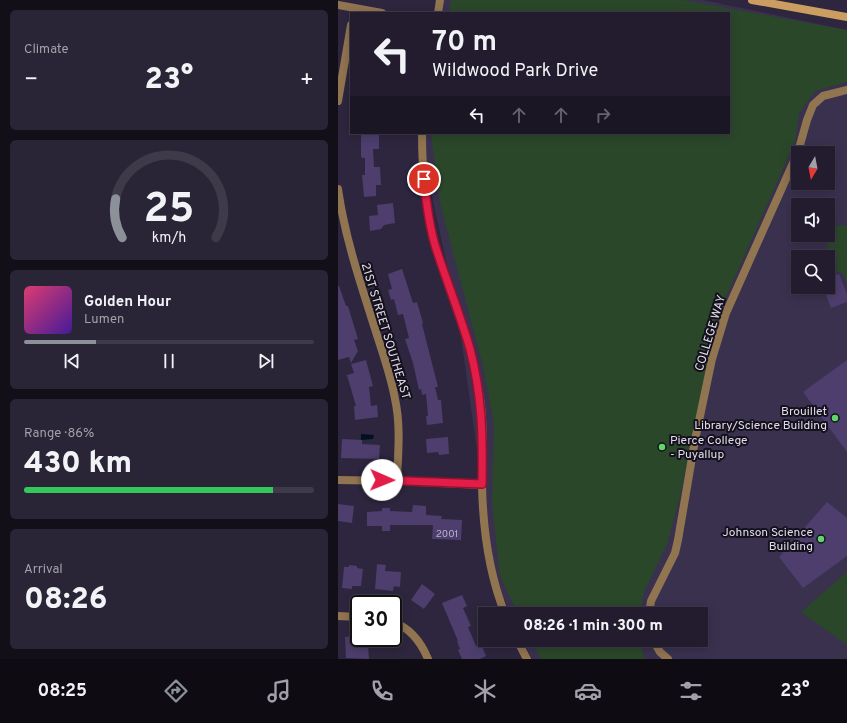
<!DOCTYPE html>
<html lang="en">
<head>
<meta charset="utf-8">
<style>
	:root { --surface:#221c2e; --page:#2a2536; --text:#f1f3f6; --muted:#a2a1aa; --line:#3f3a4a; --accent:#8c9099 }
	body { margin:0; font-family:Overpass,sans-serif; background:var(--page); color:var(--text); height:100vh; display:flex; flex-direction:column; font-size:15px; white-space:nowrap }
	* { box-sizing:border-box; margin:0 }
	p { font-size:13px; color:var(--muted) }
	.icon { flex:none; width:22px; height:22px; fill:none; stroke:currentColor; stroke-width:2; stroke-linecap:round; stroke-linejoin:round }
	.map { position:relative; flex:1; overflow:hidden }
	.drawer { display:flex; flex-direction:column; gap:10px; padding:10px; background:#130f19; width:338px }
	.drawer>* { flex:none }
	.top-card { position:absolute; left:12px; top:12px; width:380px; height:122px; border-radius:0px; box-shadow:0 2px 10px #0003,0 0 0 1px var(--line); background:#221c2e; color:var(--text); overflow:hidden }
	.needle { width:26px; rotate:190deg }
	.fabs { position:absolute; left:453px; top:146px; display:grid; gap:8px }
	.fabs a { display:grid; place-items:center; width:44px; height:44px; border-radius:0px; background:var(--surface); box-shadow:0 2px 10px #0003,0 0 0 1px var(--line); font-size:20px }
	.speed { position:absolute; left:12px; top:595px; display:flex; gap:8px; font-size:20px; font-weight:700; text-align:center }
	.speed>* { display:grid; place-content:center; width:52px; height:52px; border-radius:50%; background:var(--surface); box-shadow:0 2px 10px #0003,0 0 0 1px var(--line); line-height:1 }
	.speed .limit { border:2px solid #111; border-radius:6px; background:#fff; color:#111 }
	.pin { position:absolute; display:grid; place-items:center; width:34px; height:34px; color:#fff; margin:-17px; border:2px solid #fff; border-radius:50%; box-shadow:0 1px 4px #0007 }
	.me { position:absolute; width:44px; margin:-22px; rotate:91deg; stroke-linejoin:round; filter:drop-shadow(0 0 3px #0008) }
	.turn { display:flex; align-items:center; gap:14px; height:84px; padding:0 16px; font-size:18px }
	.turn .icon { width:52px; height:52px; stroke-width:2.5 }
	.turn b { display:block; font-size:28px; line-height:34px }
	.lanes { display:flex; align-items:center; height:38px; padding:0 16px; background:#0003; justify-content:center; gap:20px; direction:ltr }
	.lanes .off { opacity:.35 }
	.big { font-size:30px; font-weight:800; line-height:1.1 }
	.drawer .widget { flex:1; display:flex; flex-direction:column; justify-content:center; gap:6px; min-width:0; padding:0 14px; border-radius:6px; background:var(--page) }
	.drawer .dial { align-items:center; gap:0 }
	.dial svg { height:104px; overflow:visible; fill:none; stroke:var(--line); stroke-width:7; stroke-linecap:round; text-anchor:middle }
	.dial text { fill:var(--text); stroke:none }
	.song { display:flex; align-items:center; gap:12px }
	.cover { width:48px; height:48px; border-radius:6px; background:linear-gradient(135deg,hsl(340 70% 55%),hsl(260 70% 35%)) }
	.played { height:4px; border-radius:2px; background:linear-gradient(90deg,var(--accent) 25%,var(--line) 25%) }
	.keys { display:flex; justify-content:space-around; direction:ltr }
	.heat { display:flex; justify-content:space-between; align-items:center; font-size:22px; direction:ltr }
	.charge { height:6px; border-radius:3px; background:linear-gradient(90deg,#34c759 86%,var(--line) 0) }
	.trip { position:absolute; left:140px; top:607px; width:230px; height:40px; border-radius:0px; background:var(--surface); box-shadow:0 2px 10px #0003,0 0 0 1px var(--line); font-weight:800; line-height:40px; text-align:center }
	.tabs { display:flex; height:64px; justify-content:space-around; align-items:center; background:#0e0b12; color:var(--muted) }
	.tabs .icon { width:28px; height:28px }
	.tabs .current { color:var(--accent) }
	.tabs b { font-size:18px; color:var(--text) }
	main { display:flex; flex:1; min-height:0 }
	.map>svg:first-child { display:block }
	.built { fill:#3a314f; fill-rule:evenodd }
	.green { fill:#2b472a }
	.water { fill:#012 }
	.building { fill:#4d3e6d }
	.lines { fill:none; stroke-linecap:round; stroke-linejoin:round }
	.minor { stroke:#917450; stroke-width:8 }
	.tertiary { stroke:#917450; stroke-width:8 }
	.secondary { stroke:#cc9d61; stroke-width:8 }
	.route-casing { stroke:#92132f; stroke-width:10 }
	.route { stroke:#e11d48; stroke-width:7 }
	.poi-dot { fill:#60d56b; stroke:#14111c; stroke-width:1.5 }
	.labels { text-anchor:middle; stroke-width:4; stroke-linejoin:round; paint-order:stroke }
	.number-label { font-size:10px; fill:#bbb4cc }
	.street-label { font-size:12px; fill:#e0dceb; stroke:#14111c }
	.poi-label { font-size:12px; fill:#e0dceb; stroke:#14111c; text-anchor:end }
</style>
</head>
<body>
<main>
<section class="drawer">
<div class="widget"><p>Climate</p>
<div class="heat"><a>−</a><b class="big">23°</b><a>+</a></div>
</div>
<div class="widget dial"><svg viewBox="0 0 100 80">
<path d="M14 69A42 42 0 1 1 86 69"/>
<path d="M14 69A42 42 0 0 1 9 39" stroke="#8c9099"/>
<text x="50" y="56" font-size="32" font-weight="700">25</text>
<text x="50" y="72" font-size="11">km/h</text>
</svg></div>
<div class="widget">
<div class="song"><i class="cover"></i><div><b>Golden Hour</b><p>Lumen</p></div></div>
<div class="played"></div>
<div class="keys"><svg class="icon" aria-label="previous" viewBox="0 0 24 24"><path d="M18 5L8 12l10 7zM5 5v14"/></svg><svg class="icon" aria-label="pause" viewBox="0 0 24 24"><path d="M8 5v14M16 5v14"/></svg><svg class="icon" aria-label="next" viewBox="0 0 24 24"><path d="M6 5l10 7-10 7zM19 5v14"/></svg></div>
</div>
<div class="widget"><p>Range · 86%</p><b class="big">430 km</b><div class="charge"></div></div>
<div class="widget"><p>Arrival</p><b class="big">08:26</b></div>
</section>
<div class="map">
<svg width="509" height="659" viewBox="0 0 509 659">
	<rect width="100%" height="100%" fill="#2d263e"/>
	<path class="built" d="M105,0H365L509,30V659H194L185,640H363V614H173L157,578L120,316L84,150L87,133H391V13H103ZM460,153H490V183H460ZM460,205H490V235H460ZM460,257H490V287H460Z"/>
	<path class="green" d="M113,0H345L509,30V82L477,91L461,114L457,142L383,308L373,340L365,389L341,500L329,544L306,592L302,614H180L162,576L154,502L156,425L145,366L102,203L93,133H391V13H111Z
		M496,225L509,226V284L506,275L501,271L491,274L490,257H489L490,233Z
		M509,572V645L463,612Z
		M193,640H301L307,659H203Z"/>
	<path class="water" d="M23,434L36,435L35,439L23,440Z"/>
	<path class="building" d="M29,133H41V149H35L36,167H42L43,185H38V196L26,197L24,175H27V158H24L23,156V135H29Z
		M55,203L57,223L46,225L43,229L32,231L31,216L40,215L39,205Z
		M64,269L75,303L79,302L85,323L84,324L99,383L100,387H97L100,400H103L105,423L89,425L88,416H90L88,394L84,395L83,389L81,390L75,363L67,339L71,338L65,314L60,315L56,299L53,300L50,290L54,289L50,274Z
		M501,274L509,294V302L493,308L485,287H490V279Z
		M0,286H1L8,306H10L20,339L16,340L20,351L13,363L11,357L0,360Z
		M28,360L35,386L31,387L33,406L39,405L40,417L17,420L16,406H18L9,375L16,373L13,364Z
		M509,360V452L465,392Z
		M110,437L111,454L101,455L100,452L89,453L88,439Z
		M4,439L24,440V444L42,445L41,459L3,458Z
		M489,502L509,518V556L465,588L441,557Z
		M0,504L16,506L14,523L0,521Z
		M75,505L88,506V515L104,516L103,519L124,520L123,540L94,539L95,525H52V531H44V526H29V512L44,511V508H52V511L74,512Z
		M39,564L48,565L47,571L63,572L62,587L56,586L55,591L37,589Z
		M11,565L19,566V568L25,569L23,586H14V589L4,588L6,567H11Z
		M84,584L97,594L86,609L73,600Z
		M124,595L129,606L125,608L133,626L130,627L138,646L143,644L148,656L142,659H124L120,650L122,649L119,641H120L104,603Z
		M17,636V643H21V645H30L31,659L8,658L7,637Z"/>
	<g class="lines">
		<path class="minor" d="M0,5L44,13
			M0,101L13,25
			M0,189C7,238 23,285 38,332C45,354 53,376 57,399C63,426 60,454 59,481
			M0,480L59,481L144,485
			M311,614L313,601L337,553L340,540L357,440L374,359L388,313L460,152L469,120L475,105L485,96L509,90
			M0,616L21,617
			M55,622C72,628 83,642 90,659
			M315,640L322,652L330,659"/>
		<path class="tertiary" d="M100,13L102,0
			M84,133C84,170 87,208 97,244C112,296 135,345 142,398C145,417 145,437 145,456C145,466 143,476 144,486C145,529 151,574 167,614
			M179,640L189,659"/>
		<path class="secondary" d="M414,0L509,17"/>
	</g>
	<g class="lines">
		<defs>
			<path id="route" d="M44,480L144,484C145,437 144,395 132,349C122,314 108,280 97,245C91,224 88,201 86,179"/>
		</defs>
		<use href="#route" class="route-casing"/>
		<use href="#route" class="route"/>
	</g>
	<g class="poi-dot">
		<circle cx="497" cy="418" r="4"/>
		<circle cx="324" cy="447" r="4"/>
		<circle cx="483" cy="539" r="4"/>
	</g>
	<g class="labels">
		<g class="number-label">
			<text x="109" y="537">2001</text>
		</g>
		<g class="street-label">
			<text transform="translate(48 331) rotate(73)" y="4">21ST STREET SOUTHEAST</text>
			<text transform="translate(372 333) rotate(-73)" y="4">COLLEGE WAY</text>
		</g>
		<g class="poi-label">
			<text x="489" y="415">Brouillet<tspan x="489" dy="14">Library/Science Building</tspan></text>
			<text x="332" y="444" text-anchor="start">Pierce College<tspan x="332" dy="14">- Puyallup</tspan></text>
			<text x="475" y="536">Johnson Science<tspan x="475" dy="14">Building</tspan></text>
		</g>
	</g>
</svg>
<div class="fabs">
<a><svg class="needle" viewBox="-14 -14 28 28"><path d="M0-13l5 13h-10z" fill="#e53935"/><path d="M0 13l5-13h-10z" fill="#a2a1aa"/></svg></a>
<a><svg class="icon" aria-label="sound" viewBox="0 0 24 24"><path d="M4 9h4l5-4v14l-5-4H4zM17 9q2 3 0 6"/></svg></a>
<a><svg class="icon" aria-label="search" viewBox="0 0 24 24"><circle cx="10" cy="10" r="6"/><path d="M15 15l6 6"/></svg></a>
</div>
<div class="speed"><div class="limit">30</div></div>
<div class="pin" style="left:86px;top:179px;background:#d93025"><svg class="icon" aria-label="arrive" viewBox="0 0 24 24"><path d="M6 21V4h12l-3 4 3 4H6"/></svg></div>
<svg class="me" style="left:44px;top:480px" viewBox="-20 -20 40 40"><circle r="19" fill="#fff"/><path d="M0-13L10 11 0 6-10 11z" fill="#e11d48"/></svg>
<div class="trip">08:26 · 1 min · 300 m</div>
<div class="top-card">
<div class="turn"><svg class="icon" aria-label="left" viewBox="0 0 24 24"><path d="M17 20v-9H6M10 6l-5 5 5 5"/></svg><div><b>70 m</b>Wildwood Park Drive</div></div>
<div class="lanes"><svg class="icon" aria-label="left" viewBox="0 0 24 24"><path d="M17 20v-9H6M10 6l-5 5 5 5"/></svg><svg class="icon off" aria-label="ahead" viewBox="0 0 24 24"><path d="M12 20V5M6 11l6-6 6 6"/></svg><svg class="icon off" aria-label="ahead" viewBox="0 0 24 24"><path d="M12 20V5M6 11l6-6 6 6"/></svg><svg class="icon off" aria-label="right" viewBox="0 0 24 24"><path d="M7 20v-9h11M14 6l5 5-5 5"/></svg></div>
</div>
</div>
</main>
<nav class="tabs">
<b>08:25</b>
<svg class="icon current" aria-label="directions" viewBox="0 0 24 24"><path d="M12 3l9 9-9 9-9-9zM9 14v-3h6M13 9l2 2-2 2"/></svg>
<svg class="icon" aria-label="music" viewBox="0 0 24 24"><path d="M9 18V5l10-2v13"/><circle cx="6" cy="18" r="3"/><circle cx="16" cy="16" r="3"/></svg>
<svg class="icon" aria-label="phone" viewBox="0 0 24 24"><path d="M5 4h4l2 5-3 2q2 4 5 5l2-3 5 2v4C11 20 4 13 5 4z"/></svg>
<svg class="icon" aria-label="climate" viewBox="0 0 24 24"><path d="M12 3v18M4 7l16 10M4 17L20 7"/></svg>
<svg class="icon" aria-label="car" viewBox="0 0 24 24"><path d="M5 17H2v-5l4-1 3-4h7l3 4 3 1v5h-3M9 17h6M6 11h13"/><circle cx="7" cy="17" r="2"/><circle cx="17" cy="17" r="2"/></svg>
<svg class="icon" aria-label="filters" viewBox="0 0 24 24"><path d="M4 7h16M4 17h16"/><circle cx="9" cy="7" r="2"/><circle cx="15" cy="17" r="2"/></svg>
<b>23°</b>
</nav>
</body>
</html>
